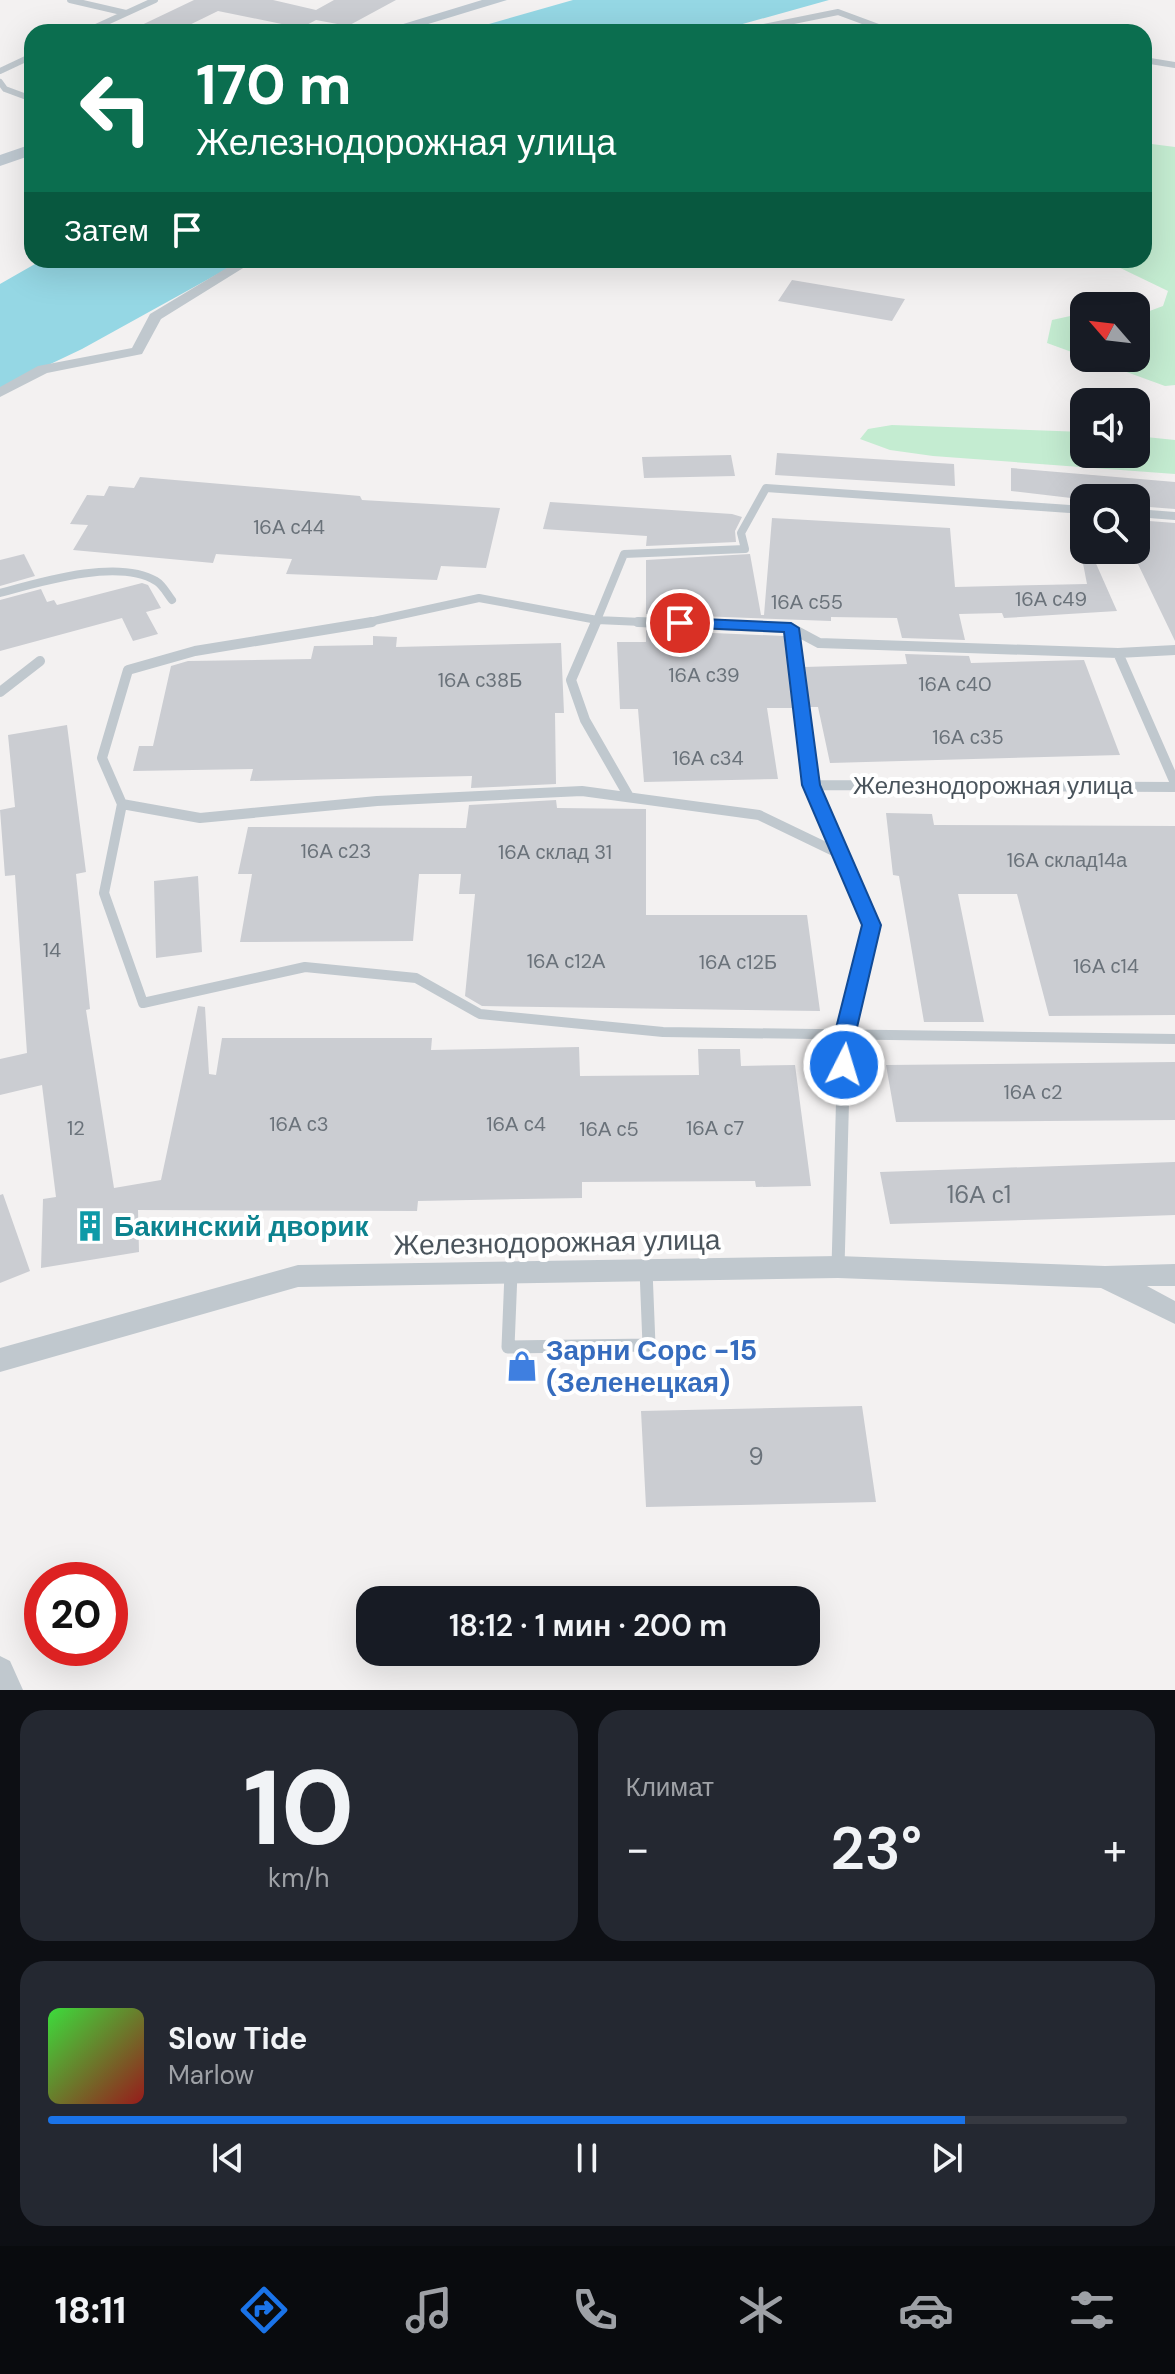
<!DOCTYPE html>
<html lang="ru">
<head>
<meta charset="utf-8">
<style>
	:root { --surface:#171b24; --page:#242831; --text:#f1f3f6; --muted:#9ea1a6; --line:#363941; --accent:#1a73e8 }
	body { margin:0; font-family:"DM Sans",sans-serif; background:var(--page); color:var(--text); height:100vh; display:flex; flex-direction:column; font-size:30px; white-space:nowrap }
	* { box-sizing:border-box; margin:0 }
	p { font-size:26px; color:var(--muted) }
	.icon { flex:none; width:44px; height:44px; fill:none; stroke:currentColor; stroke-width:2; stroke-linecap:round; stroke-linejoin:round }
	.map { position:relative; height:1690px; overflow:hidden }
	.drawer { display:flex; flex-direction:column; gap:20px; padding:20px; background:#0d0f14; flex:1 }
	.drawer>* { flex:none }
	.guide { position:absolute; left:24px; top:24px; width:1128px; height:244px; border-radius:24px; box-shadow:0 8px 32px #0002; background:#0b6e4f; color:#fff; overflow:hidden }
	.needle { width:52px; rotate:298deg }
	.controls { position:absolute; left:1070px; top:292px; display:grid; gap:16px }
	.controls a { display:grid; place-items:center; width:80px; height:80px; border-radius:16px; background:var(--surface); box-shadow:0 8px 32px #0002; font-size:40px }
	.speed { position:absolute; left:24px; top:1562px; display:flex; gap:16px; font-size:40px; font-weight:700; text-align:center }
	.speed>* { display:grid; place-content:center; width:104px; height:104px; border-radius:50%; background:var(--surface); box-shadow:0 8px 32px #0002; line-height:1 }
	.speed .limit { border:12px solid #d22; background:#fff; color:#111 }
	.pin { position:absolute; display:grid; place-items:center; width:68px; height:68px; color:#fff; margin:-34px; border:4px solid #fff; border-radius:50%; box-shadow:0 2px 8px #0007 }
	.me { position:absolute; width:88px; margin:-44px; rotate:5deg; stroke-linejoin:round; filter:drop-shadow(0 0 6px #0008) }
	.turn { display:flex; align-items:center; gap:28px; height:168px; padding:0 40px; font-size:36px }
	.turn .icon { width:104px; height:104px; stroke-width:2.5 }
	.turn b { display:block; font-size:56px; line-height:68px }
	.then { display:flex; align-items:center; height:76px; padding:0 40px; background:#0003; gap:16px; font-size:30px }
	.big { font-size:60px; font-weight:600; line-height:1.1 }
	.drawer .tile { flex:1; display:flex; flex-direction:column; justify-content:center; gap:12px; min-width:0; padding:0 28px; border-radius:24px; background:var(--page) }
	.drawer .dial { align-items:center; gap:0 }
	.dial b { font-size:104px; line-height:1 }
	.song { display:flex; align-items:center; gap:24px }
	.cover { width:96px; height:96px; border-radius:12px; background:linear-gradient(135deg,hsl(120 70% 55%),hsl(0 70% 35%)) }
	.played { height:8px; border-radius:4px; background:linear-gradient(90deg,var(--accent) 85%,var(--line) 85%) }
	.keys { display:flex; justify-content:space-around; direction:ltr }
	.heat { display:flex; justify-content:space-between; align-items:center; font-size:44px; direction:ltr }
	.drawer .tiles { flex:1; display:grid; gap:20px; grid-template-columns:1fr 1fr }
	.tile:last-child { grid-column:span 2 }
	.trip { position:absolute; left:356px; top:1586px; width:464px; height:80px; border-radius:24px; background:var(--surface); box-shadow:0 8px 32px #0002; font-weight:600; line-height:80px; text-align:center }
	.dock { display:flex; height:128px; justify-content:space-around; align-items:center; background:#090b0e; color:var(--muted) }
	.dock .icon { width:56px; height:56px }
	.dock .selected { color:var(--accent) }
	.dock b { font-size:36px; color:var(--text) }
	.map>svg:first-child { display:block }
	.green { fill:#c4ecd1 }
	.water { fill:#95d7e4 }
	.building { fill:#cbcdd2 }
	.lines { fill:none; stroke-linecap:round; stroke-linejoin:round }
	.lane-far3 { stroke:#c0c8ce; stroke-width:6 }
	.lane-far2 { stroke:#c0c8ce; stroke-width:8 }
	.lane-far1 { stroke:#c0c8ce; stroke-width:10 }
	.lane { stroke:#c0c8ce; stroke-width:13 }
	.street { fill:#c0c8ce; fill-rule:evenodd }
	.secondary { fill:#bec8d0; fill-rule:evenodd }
	.route { fill:#1a73e8; stroke:#114b97; stroke-width:2 }
	.labels { text-anchor:middle; stroke-width:8; stroke-linejoin:round; paint-order:stroke }
	.number-label { font-size:20px; fill:#6a727a }
	.street-label { font-size:24px; fill:#4a545c; stroke:#fff }
	.near-number-label { font-size:24px; fill:#6a727a }
	.near-culture-label { font-size:28px; font-weight:bold; fill:#0d838f; stroke:#fff; text-anchor:start }
	.near-street-label { font-size:28px; fill:#4a545c; stroke:#fff }
	.near-shop-label { font-size:28px; font-weight:bold; fill:#366cbe; stroke:#fff; text-anchor:start }
</style>
</head>
<body>
<div class="map">
<svg width="1175" height="1690" viewBox="0 0 1175 1690">
	<rect width="100%" height="100%" fill="#f3f1f1"/>
	<path class="green" d="M1144,143L1175,147V385L1165,386L1047,343L1052,320L1084,313V358H1136V316L1163,306L1168,291L1112,264L1096,260H1144Z
		M892,425L1084,432V454H1136V436L1175,440V474L933,456L890,450L860,439L868,429Z"/>
	<path class="water" d="M573,0H829L714,32H461Z
		M42,260H243L82,349L0,388V284Z"/>
	<path class="building" d="M194,0H273L316,10L334,0H396L348,26L316,20L301,28L218,11L175,32H127Z
		M792,280L905,299L892,321L778,301Z
		M777,453L954,464L955,486L775,475Z
		M731,455L735,476L644,478L642,457Z
		M1011,468L1175,482V509L1136,506V498H1071L1011,491Z
		M140,477L360,496L362,500L500,508L486,568L441,566L437,580L286,574L292,559L216,554L213,563L73,550L88,525L70,524L87,495L104,496L109,486L134,488Z
		M550,502L732,514L742,517L735,531L736,542L646,546L647,536L543,529Z
		M772,518L950,528L955,587L1087,584L1080,548L1084,546V550H1090L1117,611L1004,618L1002,613L959,614L965,640L902,638L897,618L831,617V621L646,614V560L750,554L761,615H764Z
		M1136,520L1175,523V641L1136,560Z
		M24,554L35,576L0,586V560Z
		M142,583L148,585L161,608L146,612L158,634L133,641L122,618L0,651V600L41,589L47,602L54,600L57,605Z
		M646,630L784,636L793,708H767L778,779L644,782L638,709H620L617,642H646Z
		M373,636L397,637L396,647L561,643L564,713H555L556,784L471,788L472,776L250,781L253,769L133,771L139,746H153L171,666L188,661L311,659L314,646L373,645Z
		M905,654L969,656L971,663L1084,660L1120,755L830,763L818,707H809L804,667L907,664Z
		M67,725L86,872L76,874L90,1009L86,1010L114,1188L161,1180L198,1006L205,1007L209,1074L216,1075L222,1038H432L431,1050L579,1047L580,1076L699,1075L698,1049H740L741,1066L795,1065L811,1186L756,1187L755,1181L582,1182V1198L418,1201L417,1211L138,1210L139,1252L41,1268L43,1199L56,1197L42,1085L0,1095V1059L27,1053L15,875L5,876L0,810L15,807L8,735Z
		M556,800L557,808L646,809V915H807L820,1011L482,1006L465,996L475,894H459L461,874H419L413,941L240,942L252,874H238L248,827L466,828L469,805Z
		M886,813L932,814L934,825L1175,826V1015L1049,1016L1017,894H958L984,1022H924L899,876L893,875Z
		M198,876L202,952L156,958L154,881Z
		M1175,1062V1120L896,1122L886,1065Z
		M1175,1162V1215L1091,1218L890,1224L880,1172Z
		M3,1194L30,1271L0,1283V1195Z
		M862,1406L876,1502L646,1507L641,1411Z"/>
	<g class="lines">
		<path class="lane-far3" d="M70,0L126,13
			M85,32L155,0
			M739,32L838,12L892,32
			M1144,60L1175,65
			M0,71L32,56
			M0,82L5,89L32,99"/>
		<path class="lane-far2" d="M1136,513L1175,516
			M0,593C40,582 118,558 156,581C163,585 167,594 172,600
			M360,624L479,598L597,620L624,554L745,549L741,533L766,488L1084,510
			M595,624L597,620L686,624"/>
		<path class="lane-far1" d="M372,622L195,651L128,670L102,758L122,804L200,818L377,801L582,791L759,815L842,855
			M596,622L571,680L585,720L628,795
			M638,622L791,628L811,785L871,925L844,1036L843,1086
			M791,628L819,643L1118,653
			M1175,650L1118,653L1175,783
			M0,692L40,661
			M811,785L1175,787
			M122,804L104,893L143,1003L305,967L416,978L480,1014L663,1032L1175,1039"/>
		<path class="lane" d="M838,1267L843,1084
			M511,1273L508,1347L649,1345L646,1270"/>
		<path class="street" d="M240,260H256L161,319L142,354L47,373L0,397V387L38,366L132,348L150,314Z
			M838,1256L1105,1266L1175,1264V1286H1147L1175,1301V1324L1101,1288L838,1278L298,1287L0,1372V1348L298,1265Z
			M0,1656L10,1661L23,1690H0Z"/>
		<path class="secondary" d="M482,0H507L402,32H377Z
			M32,144V155L0,166V155Z"/>
	</g>
	<path class="route" d="M680,618L791,623L799,628L820,785L881,925L855,1036L851,1070H836L834,1036L862,925L802,785L784,632L675,627V620Z"/>
	<defs>
		<symbol id="building-bare" viewBox="-9 -9 18 18"><path d="M-4-6H4V6H1V3H-1V6H-4ZM-2.5-4.3h1.7v1.8h-1.7ZM.8-4.3h1.7v1.8H.8ZM-2.5-1h1.7V.8h-1.7ZM.8-1h1.7V.8H.8Z" fill="#0f9aa8" stroke="#fff" stroke-width="2.5" paint-order="stroke"/></symbol>
		<symbol id="shop-bare" viewBox="-9 -9 18 18"><path d="M-5-2.5h2.3a2.7 3.5 0 0 1 5.4 0H5L5.5 6h-11ZM-1.5-2.5h3a1.5 2.3 0 0 0-3 0Z" fill="#3f7fe0" stroke="#fff" stroke-width="2.5" paint-order="stroke"/></symbol>
	</defs>
	<g fill-rule="evenodd">
		<use href="#building-bare" x="68" y="1204" width="44" height="44"/>
		<use href="#shop-bare" x="500" y="1344" width="44" height="44"/>
	</g>
	<g class="labels">
		<g class="number-label">
			<text x="289" y="534">16А с44</text>
			<text x="1051" y="606">16А с49</text>
			<text x="807" y="609">16А с55</text>
			<text x="704" y="682">16А с39</text>
			<text x="480" y="687">16А с38Б</text>
			<text x="955" y="691">16А с40</text>
			<text x="968" y="744">16А с35</text>
			<text x="708" y="765">16А с34</text>
			<text x="336" y="858">16А с23</text>
			<text x="555" y="859">16А склад 31</text>
			<text x="1067" y="867">16А склад14а</text>
			<text x="52" y="957">14</text>
			<text x="566" y="968">16А с12А</text>
			<text x="738" y="969">16А с12Б</text>
			<text x="1106" y="973">16А с14</text>
			<text x="1033" y="1099">16А с2</text>
			<text x="299" y="1131">16А с3</text>
			<text x="516" y="1131">16А с4</text>
			<text x="76" y="1135">12</text>
			<text x="715" y="1135">16А с7</text>
			<text x="609" y="1136">16А с5</text>
		</g>
		<g class="street-label">
			<text x="993" y="794">Железнодорожная улица</text>
		</g>
		<g class="near-number-label">
			<text x="979" y="1203">16А с1</text>
			<text x="756" y="1465">9</text>
		</g>
		<g class="near-culture-label">
			<text x="114" y="1236">Бакинский дворик</text>
		</g>
		<g class="near-street-label">
			<text transform="translate(557 1242) rotate(-1)" y="10">Железнодорожная улица</text>
		</g>
		<g class="near-shop-label">
			<text x="546" y="1360">Зарни Сорс -15<tspan x="546" dy="32">(Зеленецкая)</tspan></text>
		</g>
	</g>
</svg>
<div class="controls">
<a><svg class="needle" viewBox="-14 -14 28 28"><path d="M0-13l5 13h-10z" fill="#e53935"/><path d="M0 13l5-13h-10z" fill="#9ea1a6"/></svg></a>
<a><svg class="icon" aria-label="sound" viewBox="0 0 24 24"><path d="M4 9h4l5-4v14l-5-4H4zM17 9q2 3 0 6"/></svg></a>
<a><svg class="icon" aria-label="search" viewBox="0 0 24 24"><circle cx="10" cy="10" r="6"/><path d="M15 15l6 6"/></svg></a>
</div>
<div class="speed"><div class="limit">20</div></div>
<div class="pin" style="left:680px;top:623px;background:#d93025"><svg class="icon" aria-label="arrive" viewBox="0 0 24 24"><path d="M6 21V4h12l-3 4 3 4H6"/></svg></div>
<svg class="me" style="left:844px;top:1065px" viewBox="-20 -20 40 40"><circle r="17" fill="#1a73e8" stroke="#fff" stroke-width="3"/><path d="M0-11L8 9 0 5-8 9z" fill="#fff"/></svg>
<div class="trip">18:12 · 1 мин · 200 m</div>
<div class="guide">
<div class="turn"><svg class="icon" aria-label="left" viewBox="0 0 24 24"><path d="M17 20v-9H6M10 6l-5 5 5 5"/></svg><div><b>170 m</b>Железнодорожная улица</div></div>
<div class="then">Затем<svg class="icon" aria-label="arrive" viewBox="0 0 24 24"><path d="M6 21V4h12l-3 4 3 4H6"/></svg></div>
</div>
</div>
<section class="drawer">
<div class="tiles">
<div class="tile dial"><b>10</b><p>km/h</p></div>
<div class="tile"><p>Климат</p>
<div class="heat"><a>−</a><b class="big">23°</b><a>+</a></div>
</div>
<div class="tile">
<div class="song"><i class="cover"></i><div><b>Slow Tide</b><p>Marlow</p></div></div>
<div class="played"></div>
<div class="keys"><svg class="icon" aria-label="previous" viewBox="0 0 24 24"><path d="M18 5L8 12l10 7zM5 5v14"/></svg><svg class="icon" aria-label="pause" viewBox="0 0 24 24"><path d="M8 5v14M16 5v14"/></svg><svg class="icon" aria-label="next" viewBox="0 0 24 24"><path d="M6 5l10 7-10 7zM19 5v14"/></svg></div>
</div>
</div>
</section>
<nav class="dock">
<b>18:11</b>
<svg class="icon selected" aria-label="directions" viewBox="0 0 24 24"><path d="M12 3l9 9-9 9-9-9zM9 14v-3h6M13 9l2 2-2 2"/></svg>
<svg class="icon" aria-label="music" viewBox="0 0 24 24"><path d="M9 18V5l10-2v13"/><circle cx="6" cy="18" r="3"/><circle cx="16" cy="16" r="3"/></svg>
<svg class="icon" aria-label="phone" viewBox="0 0 24 24"><path d="M5 4h4l2 5-3 2q2 4 5 5l2-3 5 2v4C11 20 4 13 5 4z"/></svg>
<svg class="icon" aria-label="climate" viewBox="0 0 24 24"><path d="M12 3v18M4 7l16 10M4 17L20 7"/></svg>
<svg class="icon" aria-label="car" viewBox="0 0 24 24"><path d="M5 17H2v-5l4-1 3-4h7l3 4 3 1v5h-3M9 17h6M6 11h13"/><circle cx="7" cy="17" r="2"/><circle cx="17" cy="17" r="2"/></svg>
<svg class="icon" aria-label="filters" viewBox="0 0 24 24"><path d="M4 7h16M4 17h16"/><circle cx="9" cy="7" r="2"/><circle cx="15" cy="17" r="2"/></svg>
</nav>
</body>
</html>
